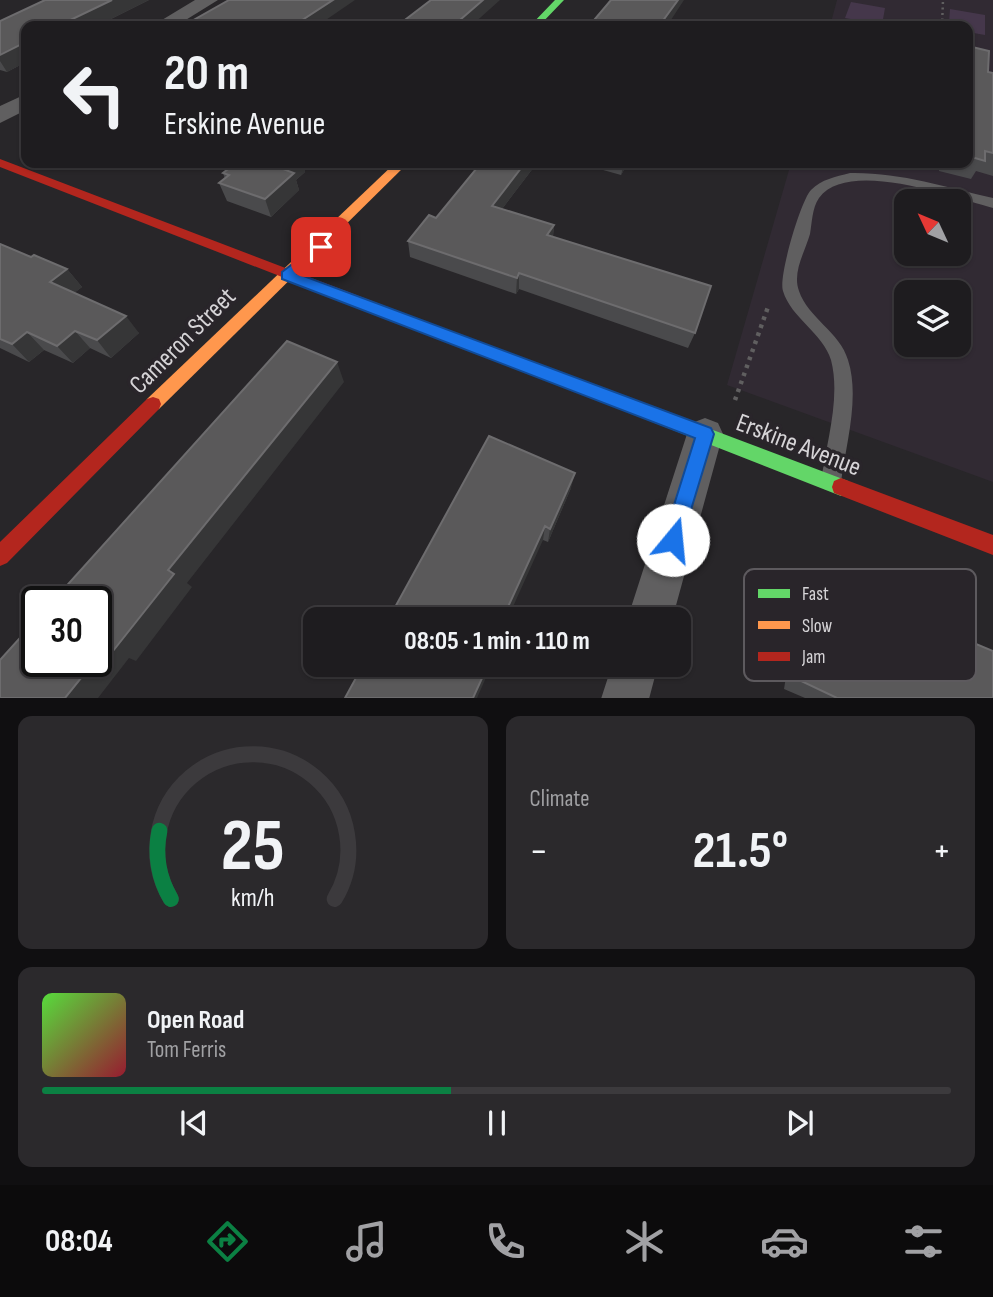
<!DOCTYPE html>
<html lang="en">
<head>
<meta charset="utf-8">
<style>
	:root { --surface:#1e1c1f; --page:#2b292c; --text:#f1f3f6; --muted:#a1a1a4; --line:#3c3a3d; --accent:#0b8043 }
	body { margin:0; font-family:"Sofia Sans Condensed",sans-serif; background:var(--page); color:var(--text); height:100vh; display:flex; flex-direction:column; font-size:26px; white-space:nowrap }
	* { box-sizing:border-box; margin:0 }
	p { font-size:23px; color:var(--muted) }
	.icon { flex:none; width:38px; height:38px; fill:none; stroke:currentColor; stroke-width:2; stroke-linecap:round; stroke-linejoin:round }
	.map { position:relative; height:698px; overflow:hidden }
	.details { display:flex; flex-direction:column; gap:18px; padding:18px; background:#100f11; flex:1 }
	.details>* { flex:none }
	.top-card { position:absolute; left:21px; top:21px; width:952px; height:147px; border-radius:14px; box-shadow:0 2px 5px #0004,0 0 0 2px var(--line); background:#1e1c1f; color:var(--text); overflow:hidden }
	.needle { width:46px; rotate:314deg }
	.controls { position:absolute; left:894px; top:189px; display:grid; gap:14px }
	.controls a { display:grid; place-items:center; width:77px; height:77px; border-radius:14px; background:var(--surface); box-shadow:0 2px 5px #0004,0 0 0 2px var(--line); font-size:35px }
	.speed { position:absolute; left:21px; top:586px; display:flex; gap:14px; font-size:35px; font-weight:700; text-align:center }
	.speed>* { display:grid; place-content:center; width:91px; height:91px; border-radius:50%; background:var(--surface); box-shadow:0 2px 5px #0004,0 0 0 2px var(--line); line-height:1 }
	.speed .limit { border:4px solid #111; border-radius:10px; background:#fff; color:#111 }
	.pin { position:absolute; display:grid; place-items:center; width:60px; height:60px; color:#fff; margin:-30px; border-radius:14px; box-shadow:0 4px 10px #0006 }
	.me { position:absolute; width:77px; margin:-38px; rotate:17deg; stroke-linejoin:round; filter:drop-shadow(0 0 5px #0008) }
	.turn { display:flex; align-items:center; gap:24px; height:147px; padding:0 28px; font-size:32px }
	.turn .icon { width:91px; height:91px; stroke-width:2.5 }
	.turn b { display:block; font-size:49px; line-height:60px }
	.big { font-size:52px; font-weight:700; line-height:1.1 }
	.details .widget { flex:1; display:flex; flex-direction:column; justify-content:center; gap:10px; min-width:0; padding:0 24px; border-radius:14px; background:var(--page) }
	.details .dial { align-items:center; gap:0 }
	.dial svg { height:182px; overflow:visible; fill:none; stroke:var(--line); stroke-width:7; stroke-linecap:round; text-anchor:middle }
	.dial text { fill:var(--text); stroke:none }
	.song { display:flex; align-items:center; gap:21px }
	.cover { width:84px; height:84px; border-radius:10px; background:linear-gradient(135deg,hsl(110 70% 55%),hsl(350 70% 35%)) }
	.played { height:7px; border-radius:4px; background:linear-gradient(90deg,var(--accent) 45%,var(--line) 45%) }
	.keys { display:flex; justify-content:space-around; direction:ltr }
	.heat { display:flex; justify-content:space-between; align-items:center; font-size:38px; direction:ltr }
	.details .tiles { flex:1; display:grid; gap:18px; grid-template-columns:1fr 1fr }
	.widget:last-child { grid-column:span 2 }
	.trip { position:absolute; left:303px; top:607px; width:388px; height:70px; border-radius:14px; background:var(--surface); box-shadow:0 2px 5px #0004,0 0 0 2px var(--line); font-weight:700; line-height:70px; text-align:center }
	.menu { display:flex; height:112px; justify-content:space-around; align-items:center; background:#0c0b0c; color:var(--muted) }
	.menu .icon { width:49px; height:49px }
	.menu .current { color:var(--accent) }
	.menu b { font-size:32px; color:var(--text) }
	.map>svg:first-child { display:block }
	.built { fill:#312a33; fill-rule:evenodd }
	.green { fill:#45374b }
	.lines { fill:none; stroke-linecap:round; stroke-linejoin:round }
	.path-far1 { stroke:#605f60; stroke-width:2.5; stroke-dasharray:2 3.5; stroke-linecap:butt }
	.path { stroke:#605f60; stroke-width:4.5; stroke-dasharray:3.5 5; stroke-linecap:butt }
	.lane { fill:#605f60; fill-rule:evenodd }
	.street { fill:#605f60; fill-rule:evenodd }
	.fast { fill:#63d668; fill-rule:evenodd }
	.slow { fill:#ff974d; fill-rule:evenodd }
	.jam { fill:#b3261e; fill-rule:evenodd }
	.wall { fill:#4a4a4c }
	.shaded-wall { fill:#363637 }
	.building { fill:#5a595a; stroke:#6d6c6e; stroke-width:2 }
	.route { fill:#1a73e8; stroke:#114b97; stroke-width:2 }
	.labels { text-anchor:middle; stroke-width:7; stroke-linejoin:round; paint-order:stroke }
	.street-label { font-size:26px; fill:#d6d4d7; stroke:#29252a }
	.key { fill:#29252a; stroke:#5d5a5e; stroke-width:2 }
	.key-label { font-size:19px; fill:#d6d4d7 }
</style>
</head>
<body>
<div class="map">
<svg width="993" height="699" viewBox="0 0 993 699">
	<rect width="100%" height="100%" fill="#282629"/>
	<path class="built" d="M837,0H993V482L727,385L791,163H968V26H830ZM906,201H959V254H906ZM906,292H959V345H906Z"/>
	<path class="green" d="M851,2L885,8L882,25L845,18Z
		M950,9L985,15V35L968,32V26L949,23Z"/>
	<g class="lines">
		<path class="path-far1" d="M942,26L943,0"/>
		<path class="path" d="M735,400L768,307"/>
		<path class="lane" d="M850,173C899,172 945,187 993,198V208C955,198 848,158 819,198C812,208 812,223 810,234C805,252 792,272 799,291C808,318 840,332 848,360C860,397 846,444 841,482L838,489L831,491L824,489L821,482C826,444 841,398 831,360C823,333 791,318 783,291C778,277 801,200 811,190C822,179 835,177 850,173Z"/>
		<path class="street" d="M195,0H218L176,26H152Z
			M26,94V110L0,123V106Z
			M705,418L718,423L723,434L672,620H627L687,434L692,423Z
			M612,665H658L649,699H601Z"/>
		<path class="fast" d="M555,0H564L539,26H530Z
			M456,333L848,481L850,487L848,493L841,496L451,343L448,339L451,335Z"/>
		<path class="slow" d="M395,163H408L159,409L153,411L147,409L145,404L147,399Z"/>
		<path class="jam" d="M0,159L461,335L464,339L461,343H451L0,167Z
			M153,397L159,399L161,404L159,409L7,563L0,566V542L147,399Z
			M841,478L993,535V555L834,493L832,487L834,481Z"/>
	</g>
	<path class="wall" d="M45,0H149L97,26H26V62L7,72L0,70V21Z
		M968,46L988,72L993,73V176L976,171L971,179L939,171V167L921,163H968Z
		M236,163H310L304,168L305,172L296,180L299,190L271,217L227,201L219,183L225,179L223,173Z
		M481,163H537L502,209L554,225L553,237L695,333L688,348L519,289L516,294L410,257L408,241L436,218Z
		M578,163H628L621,175Z
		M0,244L31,257L67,269L82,287L74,293L139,333L111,358L90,348L73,363L44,350L29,362L0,348Z
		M571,488L548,542L543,540L388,620Z
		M817,573L897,611L993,698H805L784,689L801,585Z"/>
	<path class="shaded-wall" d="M112,0H149L97,26H58Z
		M333,0H355L317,26H293Z
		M483,0H500L471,26H453Z
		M678,0H684L667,26H659Z
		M26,42V62L7,72L0,61V55Z
		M291,163H310L304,168L305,172L296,180L299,190L271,217L265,199L283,169Z
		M525,163H537L492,222V206Z
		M624,163H628L621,175Z
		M554,225L552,242L547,235Z
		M67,269L82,287L65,300L50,282Z
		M519,273V289L516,294L517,278Z
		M126,316L139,333L111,358L97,340Z
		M75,331L90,348L73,363L57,346Z
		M27,332L44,350L29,362L12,344Z
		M337,362L344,382L187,583L192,587L136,661L129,658L98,698H65L94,662H96V659Z
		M575,473L571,488L548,542L550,529Z
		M545,526L543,540L507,620H502Z
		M488,665H491V666L477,698H473Z"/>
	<path class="building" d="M45,0H112L58,26H26V42L0,55V21Z
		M229,0H333L293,26H183Z
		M431,0H483L453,26H397Z
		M611,0H678L659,26H589Z
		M968,46L989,51L988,72L993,73V153L985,151V161L968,156Z
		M236,163H291L283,169L294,173L265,199L219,183L229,175L223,173Z
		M481,163H525L492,206L554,225L547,235L711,286L695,333L519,273L517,278L408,241L429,215L436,218Z
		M0,244L31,257L34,255L67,269L50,282L126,316L97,340L75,331L57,346L27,332L12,344L0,339Z
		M287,341L337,362L168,570L174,574L113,651L106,646L96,659V602H52Z
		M489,436L575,473L550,529L545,526L502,620H388Z
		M817,573L897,607V611L993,651V698H837L801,681Z
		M37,619V662H94L65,698H0V660Z
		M363,665H488L473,698H345Z"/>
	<path class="route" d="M321,242L328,247L326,250L298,274L711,428L714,434L680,546L673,549L666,546L663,540L695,438L282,279V272Z"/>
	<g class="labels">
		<g class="street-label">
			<text transform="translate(182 340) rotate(-45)" y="9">Cameron Street</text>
			<text transform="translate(799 444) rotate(21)" y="9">Erskine Avenue</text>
		</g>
	</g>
	<rect x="744" y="569" width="232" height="112" rx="10" class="key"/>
	<rect x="758" y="589" width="32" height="9" fill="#63d668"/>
	<rect x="758" y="621" width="32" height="8" fill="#ff974d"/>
	<rect x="758" y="652" width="32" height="9" fill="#b3261e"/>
	<g class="key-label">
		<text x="802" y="600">Fast</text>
		<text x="802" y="632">Slow</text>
		<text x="802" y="663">Jam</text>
	</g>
</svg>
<div class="controls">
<a><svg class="needle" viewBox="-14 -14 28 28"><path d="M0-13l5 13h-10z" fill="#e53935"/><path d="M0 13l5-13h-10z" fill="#a1a1a4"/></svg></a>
<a><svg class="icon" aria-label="layers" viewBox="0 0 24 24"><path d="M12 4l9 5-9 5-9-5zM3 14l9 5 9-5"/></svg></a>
</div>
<div class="speed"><div class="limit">30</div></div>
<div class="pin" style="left:321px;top:247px;background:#d93025"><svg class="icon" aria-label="arrive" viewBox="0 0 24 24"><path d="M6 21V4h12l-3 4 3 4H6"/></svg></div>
<svg class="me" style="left:673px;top:540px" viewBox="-20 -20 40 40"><circle r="19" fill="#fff"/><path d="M0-13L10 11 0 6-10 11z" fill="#1a73e8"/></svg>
<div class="trip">08:05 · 1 min · 110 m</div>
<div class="top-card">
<div class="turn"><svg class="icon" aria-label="left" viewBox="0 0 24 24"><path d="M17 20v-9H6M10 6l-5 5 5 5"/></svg><div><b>20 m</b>Erskine Avenue</div></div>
</div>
</div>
<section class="details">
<div class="tiles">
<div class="widget dial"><svg viewBox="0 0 100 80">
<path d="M14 69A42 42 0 1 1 86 69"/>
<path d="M14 69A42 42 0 0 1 9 39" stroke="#0b8043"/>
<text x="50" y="56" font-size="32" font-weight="700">25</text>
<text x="50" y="72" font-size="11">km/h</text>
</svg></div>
<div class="widget"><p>Climate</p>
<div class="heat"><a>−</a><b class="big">21.5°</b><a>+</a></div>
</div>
<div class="widget">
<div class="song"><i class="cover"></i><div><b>Open Road</b><p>Tom Ferris</p></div></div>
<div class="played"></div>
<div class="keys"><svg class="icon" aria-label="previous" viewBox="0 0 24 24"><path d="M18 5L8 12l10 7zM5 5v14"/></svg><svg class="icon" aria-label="pause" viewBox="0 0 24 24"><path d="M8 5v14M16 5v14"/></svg><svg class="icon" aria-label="next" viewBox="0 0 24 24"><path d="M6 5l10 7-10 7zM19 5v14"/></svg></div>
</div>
</div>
</section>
<nav class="menu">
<b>08:04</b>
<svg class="icon current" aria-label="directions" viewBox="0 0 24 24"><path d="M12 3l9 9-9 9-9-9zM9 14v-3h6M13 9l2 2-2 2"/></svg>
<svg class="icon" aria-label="music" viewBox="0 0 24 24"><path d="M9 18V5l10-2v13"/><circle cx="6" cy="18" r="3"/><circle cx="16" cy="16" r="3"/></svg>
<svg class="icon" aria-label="phone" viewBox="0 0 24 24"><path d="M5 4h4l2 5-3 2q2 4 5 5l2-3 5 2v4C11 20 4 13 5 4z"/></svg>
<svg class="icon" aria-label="climate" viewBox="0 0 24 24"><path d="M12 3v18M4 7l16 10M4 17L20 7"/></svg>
<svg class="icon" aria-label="car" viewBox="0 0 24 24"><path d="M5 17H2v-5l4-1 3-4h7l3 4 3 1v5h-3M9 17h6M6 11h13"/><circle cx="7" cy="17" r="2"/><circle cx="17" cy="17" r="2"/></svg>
<svg class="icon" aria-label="filters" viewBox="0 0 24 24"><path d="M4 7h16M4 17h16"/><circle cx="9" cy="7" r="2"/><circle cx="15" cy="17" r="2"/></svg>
</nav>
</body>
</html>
